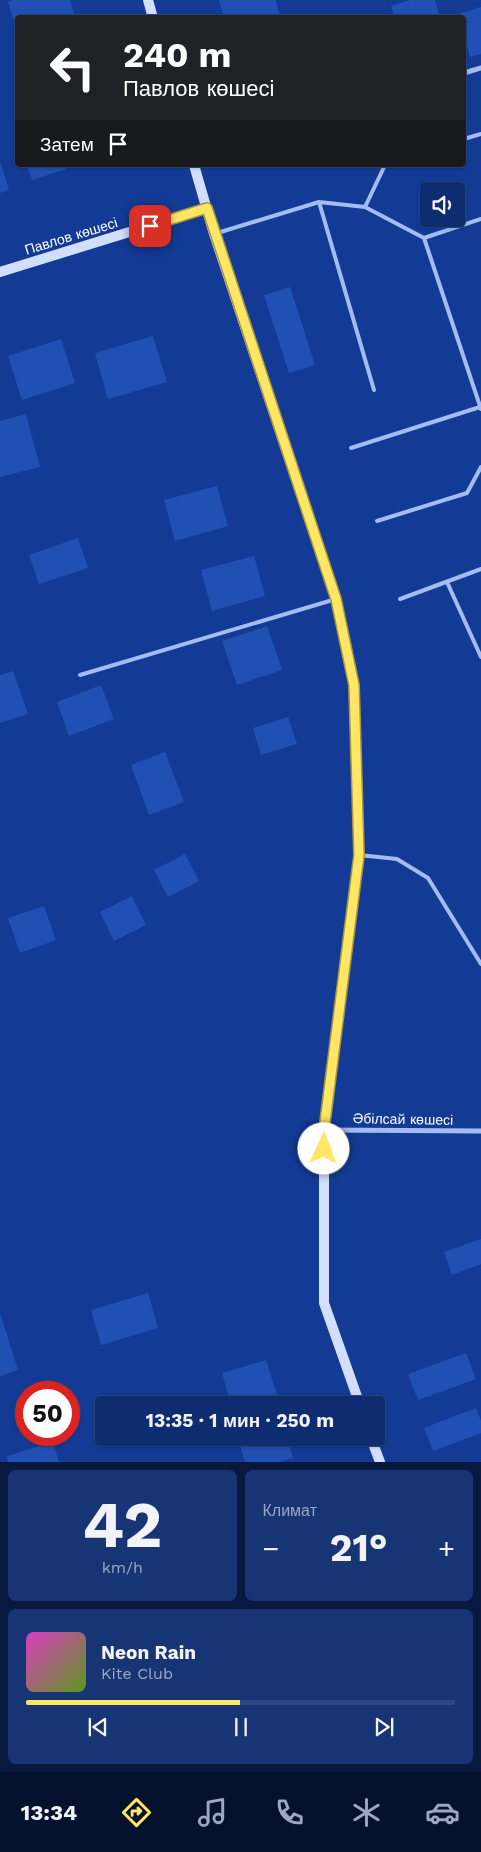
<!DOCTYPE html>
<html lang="ru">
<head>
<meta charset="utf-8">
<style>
	:root { --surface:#0e2c70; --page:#173475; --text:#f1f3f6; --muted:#9ba7c3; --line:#2e4883; --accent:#ffe664 }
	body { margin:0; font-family:"Work Sans",sans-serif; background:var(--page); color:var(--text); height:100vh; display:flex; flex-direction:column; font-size:19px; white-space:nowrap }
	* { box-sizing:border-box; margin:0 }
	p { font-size:16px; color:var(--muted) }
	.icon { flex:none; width:28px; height:28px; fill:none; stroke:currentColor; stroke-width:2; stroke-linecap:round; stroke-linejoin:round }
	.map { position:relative; height:1462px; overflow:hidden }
	.panel { display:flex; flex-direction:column; gap:8px; padding:8px; background:#08183e; flex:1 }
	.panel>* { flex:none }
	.top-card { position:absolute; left:15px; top:15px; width:451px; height:152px; border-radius:5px; box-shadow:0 1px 4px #0004,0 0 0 1px var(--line); background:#202124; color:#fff; overflow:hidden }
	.tools { position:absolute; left:420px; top:182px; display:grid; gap:10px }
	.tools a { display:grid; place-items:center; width:45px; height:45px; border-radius:5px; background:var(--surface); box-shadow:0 1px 4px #0004,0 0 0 1px var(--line); font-size:25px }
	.speed { position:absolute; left:15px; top:1381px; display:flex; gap:10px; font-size:25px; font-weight:700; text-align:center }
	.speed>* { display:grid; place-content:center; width:65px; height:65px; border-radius:50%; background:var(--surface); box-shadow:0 1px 4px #0004,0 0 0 1px var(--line); line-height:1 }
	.speed .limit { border:8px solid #d22; background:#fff; color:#111 }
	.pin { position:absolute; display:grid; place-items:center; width:42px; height:42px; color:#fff; margin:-21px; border-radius:10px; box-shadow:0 2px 8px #0006 }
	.me { position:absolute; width:55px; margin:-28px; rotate:2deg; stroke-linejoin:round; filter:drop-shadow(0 0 4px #0008) }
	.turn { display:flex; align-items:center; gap:18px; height:105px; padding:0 25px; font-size:22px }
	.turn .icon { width:65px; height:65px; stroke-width:2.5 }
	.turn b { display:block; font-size:35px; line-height:42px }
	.then { display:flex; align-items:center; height:48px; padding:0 25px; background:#0003; gap:10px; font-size:19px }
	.big { font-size:38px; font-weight:700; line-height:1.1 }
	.panel .card { flex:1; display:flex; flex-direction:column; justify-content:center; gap:8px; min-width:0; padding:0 18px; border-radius:8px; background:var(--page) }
	.panel .dial { align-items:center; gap:0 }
	.dial b { font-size:65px; line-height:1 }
	.song { display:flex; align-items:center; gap:15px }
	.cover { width:60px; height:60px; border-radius:8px; background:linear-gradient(135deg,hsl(310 70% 55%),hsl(90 70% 35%)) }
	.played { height:5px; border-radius:2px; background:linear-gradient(90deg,var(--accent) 50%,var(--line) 50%) }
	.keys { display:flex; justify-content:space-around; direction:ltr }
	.heat { display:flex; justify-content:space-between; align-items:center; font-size:28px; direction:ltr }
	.panel .tiles { flex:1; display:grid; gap:8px; grid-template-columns:1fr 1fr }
	.card:last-child { grid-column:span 2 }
	.trip { position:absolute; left:95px; top:1396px; width:290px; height:50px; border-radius:5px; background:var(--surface); box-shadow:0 1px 4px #0004,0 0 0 1px var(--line); font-weight:700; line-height:50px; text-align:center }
	.tabs { display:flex; height:80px; justify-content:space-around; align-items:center; background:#06122d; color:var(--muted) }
	.tabs .icon { width:35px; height:35px }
	.tabs .current { color:var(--accent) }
	.tabs b { font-size:22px; color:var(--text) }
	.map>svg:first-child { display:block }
	.building { fill:#2150b4 }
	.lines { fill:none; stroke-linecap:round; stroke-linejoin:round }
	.lane { stroke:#a3bcf2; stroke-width:4 }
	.street { stroke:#a3bcf2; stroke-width:5 }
	.secondary { stroke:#d2dffc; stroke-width:10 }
	.route-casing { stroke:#a69641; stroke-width:12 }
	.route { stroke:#ffe664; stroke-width:9 }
	.labels { text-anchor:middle; stroke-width:5; stroke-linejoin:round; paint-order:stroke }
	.street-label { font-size:14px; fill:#fff; stroke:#133b95 }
</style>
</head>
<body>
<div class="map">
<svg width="481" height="1462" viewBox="0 0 481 1462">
	<rect width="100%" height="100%" fill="#133b95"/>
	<path class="building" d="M13,0H70L75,17L18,18L17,32L8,2Z
		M219,0H276L279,14L269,18H224Z
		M410,0H435L440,18H395L391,6Z
		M481,7V54L470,57L464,34V18H459L458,14Z
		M0,161L9,190L0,193Z
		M27,165H64L66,169L32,180Z
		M290,287L315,365L289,373L264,295Z
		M153,336L167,382L108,399L95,353Z
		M61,339L75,383L22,400L8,356Z
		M26,414L40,467L0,477V421Z
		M217,486L228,526L175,541L164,500Z
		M78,538L88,568L39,584L29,555Z
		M254,556L265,596L212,611L201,570Z
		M267,626L282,670L237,685L222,641Z
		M13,671L28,714L0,723V675Z
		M101,685L114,719L69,736L57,702Z
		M288,717L297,744L261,755L253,728Z
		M165,752L184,802L149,815L131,765Z
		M185,854L199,881L168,897L154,870Z
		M132,896L146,925L114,941L100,912Z
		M44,906L56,940L20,953L8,918Z
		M481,1239V1264L452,1275L444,1252Z
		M148,1293L158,1328L101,1345L91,1310Z
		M0,1313L18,1370L0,1376Z
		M466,1353L476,1379L418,1400L408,1374Z
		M266,1360L277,1395L245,1405H231L222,1373Z
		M476,1408L481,1421V1433L433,1451L424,1428Z
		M238,1438H287L293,1458L280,1462H245Z
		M53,1442L59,1462H8L7,1456Z"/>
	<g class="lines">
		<path class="lane" d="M464,139L481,134
			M319,202L374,390
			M365,207L385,165
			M214,234L319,202L365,207L424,238L481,409
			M424,238L481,219
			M351,448L480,407
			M377,521L467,493L481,467
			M447,582L481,657
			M400,599L481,569
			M80,675L336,599
			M359,855L397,859L428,878L481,964"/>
		<path class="street" d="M464,73L481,68
			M324,1130L481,1131"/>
		<path class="secondary" d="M148,0L153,18
			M194,165L214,234L336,599L354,685L359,855L324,1130V1303L360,1405
			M0,272L207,208
			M371,1438L380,1462"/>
	</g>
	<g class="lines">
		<defs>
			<path id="route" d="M150,226L207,208L336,599L354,685L359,855L324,1130V1149"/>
		</defs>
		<use href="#route" class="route-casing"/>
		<use href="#route" class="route"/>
	</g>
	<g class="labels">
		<g class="street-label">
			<text transform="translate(71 236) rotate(-17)" y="5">Павлов көшесі</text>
			<text transform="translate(403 1119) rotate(1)" y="5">Әбілсай көшесі</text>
		</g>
	</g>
</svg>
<div class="tools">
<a><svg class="icon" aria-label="sound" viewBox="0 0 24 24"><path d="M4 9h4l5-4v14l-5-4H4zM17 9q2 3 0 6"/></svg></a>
</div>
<div class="speed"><div class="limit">50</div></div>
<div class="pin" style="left:150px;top:226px;background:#d93025"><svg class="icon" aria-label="arrive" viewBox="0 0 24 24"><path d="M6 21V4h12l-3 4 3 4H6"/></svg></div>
<svg class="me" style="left:324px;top:1149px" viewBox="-20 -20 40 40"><circle r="19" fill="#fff"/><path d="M0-13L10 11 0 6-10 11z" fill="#ffe664"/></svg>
<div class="trip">13:35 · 1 мин · 250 m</div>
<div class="top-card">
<div class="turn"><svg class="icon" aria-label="left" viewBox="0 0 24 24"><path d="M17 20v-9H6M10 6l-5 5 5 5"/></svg><div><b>240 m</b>Павлов көшесі</div></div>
<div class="then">Затем<svg class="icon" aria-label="arrive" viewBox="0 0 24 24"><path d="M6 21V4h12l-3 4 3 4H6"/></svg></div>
</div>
</div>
<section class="panel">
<div class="tiles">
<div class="card dial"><b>42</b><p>km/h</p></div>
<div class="card"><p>Климат</p>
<div class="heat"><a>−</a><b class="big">21°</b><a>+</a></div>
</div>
<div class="card">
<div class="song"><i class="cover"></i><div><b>Neon Rain</b><p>Kite Club</p></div></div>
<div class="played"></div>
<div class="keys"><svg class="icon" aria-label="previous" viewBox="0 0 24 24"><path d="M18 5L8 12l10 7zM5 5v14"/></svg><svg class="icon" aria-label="pause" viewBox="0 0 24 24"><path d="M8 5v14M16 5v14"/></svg><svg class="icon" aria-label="next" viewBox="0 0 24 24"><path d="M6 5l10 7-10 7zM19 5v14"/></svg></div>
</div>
</div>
</section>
<nav class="tabs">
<b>13:34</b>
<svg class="icon current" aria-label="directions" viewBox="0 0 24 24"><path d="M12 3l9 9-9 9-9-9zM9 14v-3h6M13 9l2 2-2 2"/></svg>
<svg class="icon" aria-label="music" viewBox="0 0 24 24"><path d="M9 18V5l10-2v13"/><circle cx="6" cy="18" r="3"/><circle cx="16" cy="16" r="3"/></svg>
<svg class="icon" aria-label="phone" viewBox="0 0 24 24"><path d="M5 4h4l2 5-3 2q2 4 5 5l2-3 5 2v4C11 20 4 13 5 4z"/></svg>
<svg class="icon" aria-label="climate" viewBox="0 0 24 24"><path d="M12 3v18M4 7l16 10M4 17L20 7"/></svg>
<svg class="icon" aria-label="car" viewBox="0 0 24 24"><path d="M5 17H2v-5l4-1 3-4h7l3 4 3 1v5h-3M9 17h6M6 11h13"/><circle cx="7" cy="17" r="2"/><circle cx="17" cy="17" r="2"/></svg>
</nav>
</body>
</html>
